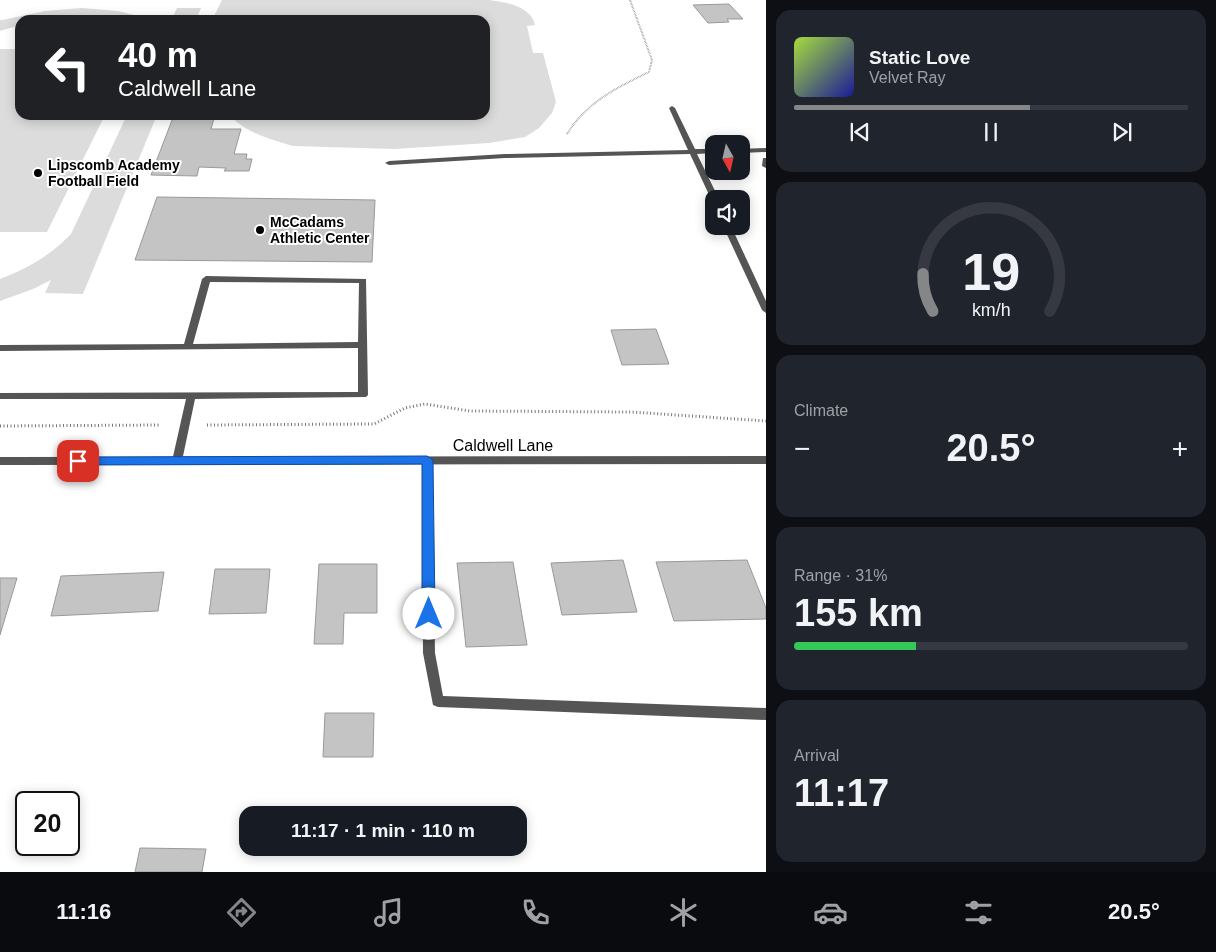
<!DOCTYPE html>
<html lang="en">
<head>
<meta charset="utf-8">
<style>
	:root { --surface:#171b24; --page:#20242c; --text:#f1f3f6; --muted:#9ea1a6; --line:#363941; --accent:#858687 }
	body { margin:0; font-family:Helvetica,sans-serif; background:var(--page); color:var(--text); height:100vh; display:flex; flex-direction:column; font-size:19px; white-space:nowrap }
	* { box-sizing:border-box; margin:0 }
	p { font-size:16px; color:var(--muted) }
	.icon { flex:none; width:28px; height:28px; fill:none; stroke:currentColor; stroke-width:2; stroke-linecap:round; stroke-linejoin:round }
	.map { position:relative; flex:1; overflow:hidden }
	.side { display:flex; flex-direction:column; gap:10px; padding:10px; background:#0d0f14; width:450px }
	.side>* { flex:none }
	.guide { position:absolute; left:15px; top:15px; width:475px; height:105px; border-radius:15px; box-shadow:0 2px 12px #0003; background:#202124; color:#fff; overflow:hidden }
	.needle { width:32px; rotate:172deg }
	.buttons { position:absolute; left:705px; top:135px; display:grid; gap:10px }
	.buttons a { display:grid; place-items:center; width:45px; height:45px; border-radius:10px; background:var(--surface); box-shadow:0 2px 12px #0003; font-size:25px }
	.speed { position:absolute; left:15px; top:791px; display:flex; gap:10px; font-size:25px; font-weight:700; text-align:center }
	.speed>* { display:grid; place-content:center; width:65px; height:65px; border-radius:50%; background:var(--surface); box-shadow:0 2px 12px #0003; line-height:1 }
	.speed .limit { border:2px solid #111; border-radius:8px; background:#fff; color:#111 }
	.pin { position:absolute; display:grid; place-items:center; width:42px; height:42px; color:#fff; margin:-21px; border-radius:10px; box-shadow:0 2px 8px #0006 }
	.me { position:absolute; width:55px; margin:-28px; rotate:0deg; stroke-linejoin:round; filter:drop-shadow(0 0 4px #0008) }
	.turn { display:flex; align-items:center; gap:18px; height:105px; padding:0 20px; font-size:22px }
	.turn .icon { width:65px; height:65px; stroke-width:2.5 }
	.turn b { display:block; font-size:35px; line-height:42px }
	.big { font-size:38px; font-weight:700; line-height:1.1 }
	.side .widget { flex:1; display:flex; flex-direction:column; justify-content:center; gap:8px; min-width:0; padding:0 18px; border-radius:15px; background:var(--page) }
	.side .dial { align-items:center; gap:0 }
	.dial svg { height:130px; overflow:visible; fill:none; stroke:var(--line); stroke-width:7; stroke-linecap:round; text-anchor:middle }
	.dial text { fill:var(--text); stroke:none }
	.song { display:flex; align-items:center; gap:15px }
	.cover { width:60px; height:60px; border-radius:8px; background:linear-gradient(135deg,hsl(80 70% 55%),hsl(240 70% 35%)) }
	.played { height:5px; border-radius:2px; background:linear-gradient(90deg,var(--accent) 60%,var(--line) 60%) }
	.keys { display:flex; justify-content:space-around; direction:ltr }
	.heat { display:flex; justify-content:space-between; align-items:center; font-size:28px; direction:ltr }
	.charge { height:8px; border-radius:4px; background:linear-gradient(90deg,#34c759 31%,var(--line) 0) }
	.trip { position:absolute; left:239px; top:806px; width:288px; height:50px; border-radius:15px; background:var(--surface); box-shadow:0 2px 12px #0003; font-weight:700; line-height:50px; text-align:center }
	.tab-bar { display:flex; height:80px; justify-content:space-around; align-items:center; background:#090b0e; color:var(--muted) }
	.tab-bar .icon { width:35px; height:35px }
	.tab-bar .selected { color:var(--accent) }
	.tab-bar b { font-size:22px; color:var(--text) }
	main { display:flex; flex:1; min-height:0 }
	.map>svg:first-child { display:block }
	.green { fill:#dcdcdc }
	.building { fill:#c4c4c4; stroke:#999 }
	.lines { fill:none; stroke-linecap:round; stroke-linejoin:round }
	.path-far1 { stroke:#777; stroke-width:2; stroke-dasharray:0.5 1; stroke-linecap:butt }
	.path { stroke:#777; stroke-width:3; stroke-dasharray:1 2.5; stroke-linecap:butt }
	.service { fill:#555; fill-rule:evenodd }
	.minor { fill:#555; fill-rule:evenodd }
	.route { fill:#1a73e8; stroke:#114b97 }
	.poi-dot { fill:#000; stroke:#fff; stroke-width:2 }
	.labels { text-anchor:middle; stroke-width:4; stroke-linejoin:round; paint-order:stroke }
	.far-poi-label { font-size:14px; font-weight:bold; fill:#000; stroke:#fff; text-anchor:start }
	.street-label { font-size:16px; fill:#000; stroke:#fff }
</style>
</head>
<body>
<main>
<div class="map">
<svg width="766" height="872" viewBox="0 0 766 872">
	<rect width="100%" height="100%" fill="#fff"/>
	<path class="green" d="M222,0H489C505,2 531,6 535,25L527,26L533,53H543L556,102L552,113L539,128L525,137L489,143L394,149L293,146C273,140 243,132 230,115H485V20H212Z
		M82,8L118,11L155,20L83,18L20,20V25L0,31V20H2L45,11Z
		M177,8H201L196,20H171Z
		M0,49H20V115H105L47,232H0Z
		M127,115H157L83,294L45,293L51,280L33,289L0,301V279C27,269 51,255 71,234Z"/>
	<path class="building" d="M729,4L743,19H727L729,22L708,23L693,5Z
		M174,115H215L211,129H241L234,154H247L246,159H252L249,171H224L226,168L199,167L197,176L151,175Z
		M157,197L375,200L372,262L135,260Z
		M656,329L669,364L622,365L611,330Z
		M623,560L637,612L562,615L551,563Z
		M747,560L766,608V619L674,621L656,562Z
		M513,562L527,645L466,647L457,563Z
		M319,564H377V613H344L343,644H314Z
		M215,569H270L266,613L209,614Z
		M164,572L158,611L51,616L61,576Z
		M0,578H17L0,635Z
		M325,713H374L373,757H323Z
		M140,848L206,849L202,872H135Z"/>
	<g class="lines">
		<path class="path-far1" d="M567,134C587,102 616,88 649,72L652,60L630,0"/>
		<path class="path" d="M207,425L374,424L405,408L425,404L470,411L631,412L766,421
			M0,426L161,425"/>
		<path class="service" d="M672,106L675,108L695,149H714V153L697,154L719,199H714V201L711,199L690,154L505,158L389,165L385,163L389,161L505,154L688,150L669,108Z
			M766,148V152L741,153V149Z
			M723,226H731L766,301V313L762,310Z
			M206,276L366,279L368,395L366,397L195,399L182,461L177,465L172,461L186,399H0V393L358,392V348L0,351V345L184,344L202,279ZM210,282L359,283L358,342L193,344Z
			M427,456L432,460L435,653L443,696L766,708V720L438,707L433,705L423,653L422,460Z"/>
		<path class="minor" d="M763,158H766V168L762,166Z
			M766,456V464L0,465V457Z"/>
	</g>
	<path class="route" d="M427,456L433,460L435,614L433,618L429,620L424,618L422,614V464L78,465L73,461L78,457Z"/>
	<g class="poi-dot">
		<circle cx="38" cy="173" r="5"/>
		<circle cx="260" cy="230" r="5"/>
	</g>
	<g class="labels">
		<g class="far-poi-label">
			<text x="48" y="170">Lipscomb Academy<tspan x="48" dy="16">Football Field</tspan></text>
			<text x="270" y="227">McCadams<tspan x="270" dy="16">Athletic Center</tspan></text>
		</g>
		<g class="street-label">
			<text x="503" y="451">Caldwell Lane</text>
		</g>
	</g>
</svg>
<div class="buttons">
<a><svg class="needle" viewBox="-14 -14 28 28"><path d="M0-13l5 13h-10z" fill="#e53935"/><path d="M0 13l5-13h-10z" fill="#9ea1a6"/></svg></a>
<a><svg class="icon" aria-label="sound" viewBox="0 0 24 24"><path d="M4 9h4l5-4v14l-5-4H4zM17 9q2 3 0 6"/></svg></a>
</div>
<div class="speed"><div class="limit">20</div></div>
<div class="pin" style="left:78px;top:461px;background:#d93025"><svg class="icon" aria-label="arrive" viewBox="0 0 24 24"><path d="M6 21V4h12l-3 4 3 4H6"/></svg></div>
<svg class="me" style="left:429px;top:614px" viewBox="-20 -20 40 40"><circle r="19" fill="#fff"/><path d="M0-13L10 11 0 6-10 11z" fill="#1a73e8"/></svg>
<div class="trip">11:17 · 1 min · 110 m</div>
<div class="guide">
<div class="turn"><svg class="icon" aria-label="left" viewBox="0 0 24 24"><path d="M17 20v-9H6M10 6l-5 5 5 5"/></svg><div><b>40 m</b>Caldwell Lane</div></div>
</div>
</div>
<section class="side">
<div class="widget">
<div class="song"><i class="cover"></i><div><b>Static Love</b><p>Velvet Ray</p></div></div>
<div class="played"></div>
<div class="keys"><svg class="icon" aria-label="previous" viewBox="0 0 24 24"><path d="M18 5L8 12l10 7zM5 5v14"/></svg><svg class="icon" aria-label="pause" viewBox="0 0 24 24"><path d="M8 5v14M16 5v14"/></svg><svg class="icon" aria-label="next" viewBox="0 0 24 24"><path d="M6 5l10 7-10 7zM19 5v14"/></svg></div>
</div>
<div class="widget dial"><svg viewBox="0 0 100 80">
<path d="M14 69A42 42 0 1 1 86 69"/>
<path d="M14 69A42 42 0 0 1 8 46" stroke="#858687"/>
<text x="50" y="56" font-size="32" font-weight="700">19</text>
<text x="50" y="72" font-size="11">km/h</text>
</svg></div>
<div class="widget"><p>Climate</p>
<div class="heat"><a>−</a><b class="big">20.5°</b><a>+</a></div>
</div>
<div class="widget"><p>Range · 31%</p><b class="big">155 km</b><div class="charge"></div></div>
<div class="widget"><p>Arrival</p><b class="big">11:17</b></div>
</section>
</main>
<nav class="tab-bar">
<b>11:16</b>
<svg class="icon selected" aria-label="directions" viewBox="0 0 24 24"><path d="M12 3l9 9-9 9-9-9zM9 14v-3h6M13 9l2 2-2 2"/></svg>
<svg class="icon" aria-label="music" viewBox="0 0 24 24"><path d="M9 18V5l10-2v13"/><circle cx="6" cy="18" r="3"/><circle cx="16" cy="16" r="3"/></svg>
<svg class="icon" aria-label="phone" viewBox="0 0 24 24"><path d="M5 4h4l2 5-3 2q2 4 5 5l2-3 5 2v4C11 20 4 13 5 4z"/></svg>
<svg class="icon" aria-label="climate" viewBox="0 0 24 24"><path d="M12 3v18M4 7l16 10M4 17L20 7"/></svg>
<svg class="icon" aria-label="car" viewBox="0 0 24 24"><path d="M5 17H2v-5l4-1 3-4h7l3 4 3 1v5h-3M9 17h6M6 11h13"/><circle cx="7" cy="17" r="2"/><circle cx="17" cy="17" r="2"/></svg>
<svg class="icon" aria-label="filters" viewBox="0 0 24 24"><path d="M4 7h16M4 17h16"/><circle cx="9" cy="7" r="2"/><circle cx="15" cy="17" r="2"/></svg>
<b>20.5°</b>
</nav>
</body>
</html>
